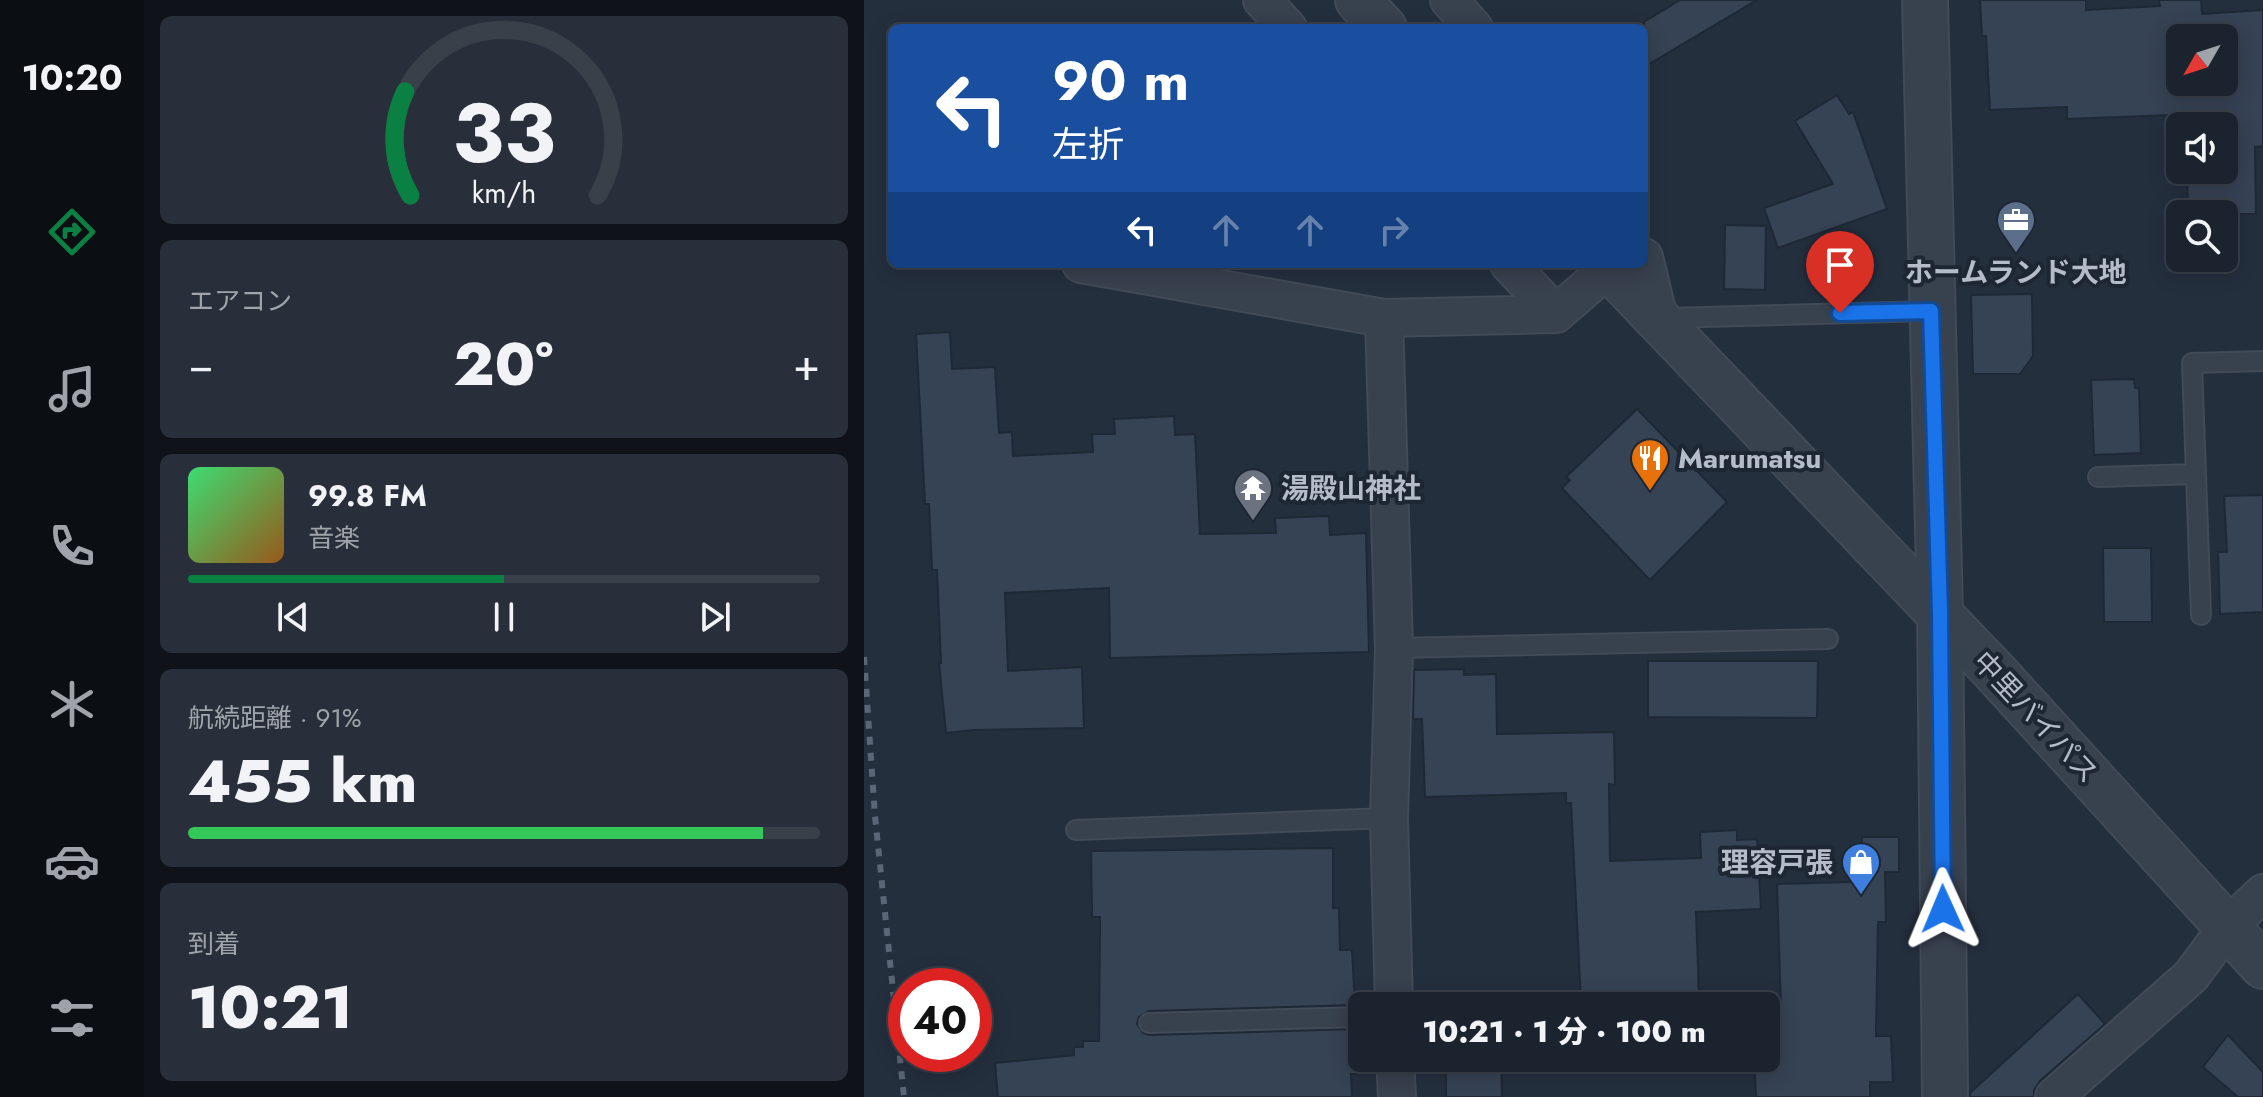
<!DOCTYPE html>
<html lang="ja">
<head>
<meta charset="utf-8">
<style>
	:root { --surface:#1b232e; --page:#282f3a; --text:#f1f3f6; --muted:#a0a4aa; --line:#39404a; --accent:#0b8043 }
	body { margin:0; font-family:Jost,"Noto Sans JP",sans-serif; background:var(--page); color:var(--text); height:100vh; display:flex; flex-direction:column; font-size:30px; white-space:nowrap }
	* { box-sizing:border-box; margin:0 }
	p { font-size:26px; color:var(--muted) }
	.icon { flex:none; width:44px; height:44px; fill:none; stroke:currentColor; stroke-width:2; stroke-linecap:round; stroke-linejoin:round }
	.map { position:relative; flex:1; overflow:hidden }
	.side { display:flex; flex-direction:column; gap:16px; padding:16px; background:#0f1319; width:720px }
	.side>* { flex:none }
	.guide { position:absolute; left:24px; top:24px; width:760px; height:244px; border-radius:12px; box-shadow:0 4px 20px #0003,0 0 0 2px var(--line); background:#1a4fa0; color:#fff; overflow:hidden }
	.needle { width:52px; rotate:231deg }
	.controls { position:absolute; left:1302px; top:24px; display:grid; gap:16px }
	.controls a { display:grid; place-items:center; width:72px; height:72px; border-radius:12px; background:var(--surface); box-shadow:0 4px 20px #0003,0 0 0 2px var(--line); font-size:40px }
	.speed { position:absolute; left:24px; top:968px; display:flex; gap:16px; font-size:40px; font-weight:700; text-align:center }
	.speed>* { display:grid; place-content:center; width:104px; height:104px; border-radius:50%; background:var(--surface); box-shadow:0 4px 20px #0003,0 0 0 2px var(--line); line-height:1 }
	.speed .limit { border:12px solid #d22; background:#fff; color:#111 }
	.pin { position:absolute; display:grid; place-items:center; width:68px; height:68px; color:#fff; margin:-82px -34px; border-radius:50% 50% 50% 0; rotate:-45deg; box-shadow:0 0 8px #0007 }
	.pin .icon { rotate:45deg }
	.me { position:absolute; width:88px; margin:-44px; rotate:359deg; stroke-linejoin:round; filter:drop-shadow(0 0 6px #0008) }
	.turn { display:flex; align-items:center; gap:28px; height:168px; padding:0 32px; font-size:36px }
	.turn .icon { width:104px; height:104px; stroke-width:2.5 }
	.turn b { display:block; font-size:56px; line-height:68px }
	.lanes { display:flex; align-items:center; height:76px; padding:0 32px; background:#0003; justify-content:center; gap:40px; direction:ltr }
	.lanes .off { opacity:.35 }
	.big { font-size:60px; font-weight:800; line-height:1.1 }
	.side .tile { flex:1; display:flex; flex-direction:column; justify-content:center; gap:12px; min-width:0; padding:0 28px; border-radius:12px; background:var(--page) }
	.side .dial { align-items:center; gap:0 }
	.dial svg { height:208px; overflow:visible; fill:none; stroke:var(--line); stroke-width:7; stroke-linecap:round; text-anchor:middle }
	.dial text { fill:var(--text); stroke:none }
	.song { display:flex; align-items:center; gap:24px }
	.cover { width:96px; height:96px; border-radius:12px; background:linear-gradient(135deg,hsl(140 70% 55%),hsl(30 70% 35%)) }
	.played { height:8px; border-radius:4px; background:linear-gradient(90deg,var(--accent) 50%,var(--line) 50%) }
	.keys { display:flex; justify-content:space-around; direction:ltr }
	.heat { display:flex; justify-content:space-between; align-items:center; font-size:44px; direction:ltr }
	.charge { height:12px; border-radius:6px; background:linear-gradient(90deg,#34c759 91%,var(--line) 0) }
	.trip { position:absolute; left:484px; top:992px; width:432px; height:80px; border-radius:12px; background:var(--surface); box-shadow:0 4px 20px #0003,0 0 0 2px var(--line); font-weight:800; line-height:80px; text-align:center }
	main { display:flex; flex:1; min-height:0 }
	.menu { display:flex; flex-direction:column; width:144px; justify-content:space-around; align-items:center; background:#0b0e12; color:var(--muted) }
	.menu .icon { width:56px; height:56px }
	.menu .current { color:var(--accent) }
	.menu b { font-size:36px; color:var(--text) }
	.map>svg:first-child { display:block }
	.building { fill:#364354; stroke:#1f2835; stroke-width:2; fill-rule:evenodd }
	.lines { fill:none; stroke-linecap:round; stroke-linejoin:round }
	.service-casing { stroke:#414a57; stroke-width:22 }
	.minor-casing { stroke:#414a57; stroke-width:40 }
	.tertiary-casing { stroke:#414a57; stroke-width:48 }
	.service { stroke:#38414e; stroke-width:18 }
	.minor { stroke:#38414e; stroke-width:36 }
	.tertiary { stroke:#38414e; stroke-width:44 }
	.rail { stroke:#5a6575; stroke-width:6; stroke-dasharray:8 8; stroke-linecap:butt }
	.route-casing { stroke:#114b97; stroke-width:20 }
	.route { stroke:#1a73e8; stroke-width:14 }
	.labels { text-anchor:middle; stroke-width:8; stroke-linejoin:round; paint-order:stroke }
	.poi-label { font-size:28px; font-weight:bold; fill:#b4bcc9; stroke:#1d2633; text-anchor:start }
	.street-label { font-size:28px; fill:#b4bcc9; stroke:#1d2633 }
</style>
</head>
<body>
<main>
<nav class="menu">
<b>10:20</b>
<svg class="icon current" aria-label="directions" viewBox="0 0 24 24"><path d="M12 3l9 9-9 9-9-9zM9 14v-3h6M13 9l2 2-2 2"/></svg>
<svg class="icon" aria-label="music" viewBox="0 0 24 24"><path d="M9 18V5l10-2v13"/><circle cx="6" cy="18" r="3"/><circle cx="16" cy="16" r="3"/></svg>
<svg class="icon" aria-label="phone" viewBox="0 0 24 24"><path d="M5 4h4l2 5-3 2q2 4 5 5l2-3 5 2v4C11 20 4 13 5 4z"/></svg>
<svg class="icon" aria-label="climate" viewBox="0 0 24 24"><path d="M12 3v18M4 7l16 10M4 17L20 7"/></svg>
<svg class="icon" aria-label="car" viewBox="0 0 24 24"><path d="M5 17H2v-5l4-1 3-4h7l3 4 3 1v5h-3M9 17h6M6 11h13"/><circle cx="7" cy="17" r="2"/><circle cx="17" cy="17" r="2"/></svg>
<svg class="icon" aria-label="filters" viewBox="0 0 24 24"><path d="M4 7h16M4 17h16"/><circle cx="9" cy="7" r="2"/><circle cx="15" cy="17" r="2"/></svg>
</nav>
<section class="side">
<div class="tile dial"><svg viewBox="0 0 100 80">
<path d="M14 69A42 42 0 1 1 86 69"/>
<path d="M14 69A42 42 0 0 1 12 29" stroke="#0b8043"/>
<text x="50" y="56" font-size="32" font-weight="700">33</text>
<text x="50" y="72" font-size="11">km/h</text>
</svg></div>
<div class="tile"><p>エアコン</p>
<div class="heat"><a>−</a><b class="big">20°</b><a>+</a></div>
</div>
<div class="tile">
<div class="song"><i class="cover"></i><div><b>99.8 FM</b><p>音楽</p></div></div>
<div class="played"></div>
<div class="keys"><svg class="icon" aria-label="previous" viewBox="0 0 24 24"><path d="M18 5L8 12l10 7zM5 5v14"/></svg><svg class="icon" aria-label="pause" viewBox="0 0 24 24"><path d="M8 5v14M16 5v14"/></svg><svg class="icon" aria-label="next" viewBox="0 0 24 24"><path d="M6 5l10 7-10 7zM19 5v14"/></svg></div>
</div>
<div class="tile"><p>航続距離 · 91%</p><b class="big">455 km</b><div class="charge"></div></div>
<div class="tile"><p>到着</p><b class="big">10:21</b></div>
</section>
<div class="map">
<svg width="1399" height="1097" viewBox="0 0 1399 1097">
	<rect width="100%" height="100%" fill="#242f3e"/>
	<path class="building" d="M816,0H893L780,67V22Z
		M1116,0H1222V10L1296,6L1295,0H1337L1338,14L1399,10V146L1391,147L1392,214H1324L1323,170H1360V126H1316V150H1309L1306,115L1203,119V107L1126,110L1122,36H1118ZM1316,38H1360V82H1316Z
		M973,95L985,114L989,112L1023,209L914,248L900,208L969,184L931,121Z
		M861,225L902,226L901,290L860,289Z
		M1168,294L1169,356L1156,374H1109L1107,295Z
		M86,332L88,369L131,367L135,433L148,432L149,456L229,452L228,434H251L250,419L310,416L311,435L331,434L336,534L412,533L411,518L465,516L466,535L502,533L505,652L246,658L245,588L141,593L144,671L218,667L220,728L110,730L82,733L75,663H77L73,570H68L65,504H61L52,334Z
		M1270,379L1271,388H1275L1277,453L1230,455L1227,380Z
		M773,409L863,502L786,580L698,488L706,480L702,477Z
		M1399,495V612L1356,614L1354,552H1363L1360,496Z
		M1239,548H1287L1288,622H1240Z
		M784,661H954L953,718L784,717Z
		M600,669V675L632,674L633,734L750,732L751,785L745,784L746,861L837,858L836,832L873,830V840L893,839L897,909L832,912L835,997L717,1001L707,803H702V793L561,797L558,719H549L550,670Z
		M998,837H1035V872H1021L1022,922H1014L1012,1036H1027L1029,1082H1006V1097H892L890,1058H902V1008L917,1009L913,884L986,882V847H998Z
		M469,848V908H475L476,950H488L491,1005L285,1011L275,1017L273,1024L279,1033L285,1035L492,1029V1074H487L488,1097H134L131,1063L210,1055V1047H219V1041H235L236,917H228L227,851Z
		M1214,994L1241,1024L1176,1081L1170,1090V1097H1106V1093Z
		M1364,1035L1399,1072V1097H1374L1339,1067Z
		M582,1058H637L638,1097H582Z"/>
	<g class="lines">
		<defs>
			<path id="service" d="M802,318L1067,311
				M1234,477L1331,474
				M1337,615L1328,363L1399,361
				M530,648L964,639
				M212,830L525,818
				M285,1023L498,1017"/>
			<path id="minor" d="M398,0L424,28
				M585,0L610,28
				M780,257L795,319
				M217,264L520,318
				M645,264L692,314
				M530,1006L525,818L530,648L520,318L692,314L745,268
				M531,1058L533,1097
				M1190,1097L1327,976L1364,926L1399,893"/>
			<path id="tertiary" d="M494,0L520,28
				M1061,0L1076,613L1081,1097
				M741,264L1130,671L1399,966"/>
		</defs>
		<use href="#service" class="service-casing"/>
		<use href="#minor" class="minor-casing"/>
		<use href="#tertiary" class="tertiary-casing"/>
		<use href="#service" class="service"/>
		<use href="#minor" class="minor"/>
		<use href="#tertiary" class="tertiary"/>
		<path class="rail" d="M0,657L11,816L40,1097"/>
	</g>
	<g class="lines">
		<defs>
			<path id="route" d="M976,313L1067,311L1076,613L1079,909"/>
		</defs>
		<use href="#route" class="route-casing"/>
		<use href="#route" class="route"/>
	</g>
	<defs>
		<symbol id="office-pin" viewBox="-11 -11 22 30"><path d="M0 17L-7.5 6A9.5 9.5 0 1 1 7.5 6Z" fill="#5c6f8a" stroke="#1d2633"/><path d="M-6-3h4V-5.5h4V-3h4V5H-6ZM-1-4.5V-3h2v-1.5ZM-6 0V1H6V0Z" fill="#fff"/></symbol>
		<symbol id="restaurant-pin" viewBox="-11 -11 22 30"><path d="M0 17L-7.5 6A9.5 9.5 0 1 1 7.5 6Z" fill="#e8710a" stroke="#1d2633"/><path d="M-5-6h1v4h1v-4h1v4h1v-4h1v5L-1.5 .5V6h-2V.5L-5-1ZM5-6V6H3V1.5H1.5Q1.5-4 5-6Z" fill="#fff"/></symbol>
		<symbol id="temple-pin" viewBox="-11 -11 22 30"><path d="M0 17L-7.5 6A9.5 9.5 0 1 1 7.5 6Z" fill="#6b7280" stroke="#1d2633"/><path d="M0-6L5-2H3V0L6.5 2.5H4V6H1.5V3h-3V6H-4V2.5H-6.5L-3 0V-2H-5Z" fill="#fff"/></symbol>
		<symbol id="shop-pin" viewBox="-11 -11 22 30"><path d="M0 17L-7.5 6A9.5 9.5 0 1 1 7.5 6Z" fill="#3f7fe0" stroke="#1d2633"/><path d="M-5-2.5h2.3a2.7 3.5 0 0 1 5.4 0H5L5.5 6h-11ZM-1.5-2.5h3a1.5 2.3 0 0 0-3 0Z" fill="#fff"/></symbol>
	</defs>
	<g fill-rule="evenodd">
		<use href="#office-pin" x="1130" y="198" width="44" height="60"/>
		<use href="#restaurant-pin" x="764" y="436" width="44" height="60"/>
		<use href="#temple-pin" x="367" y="466" width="44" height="60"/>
		<use href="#shop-pin" x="975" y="840" width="44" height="60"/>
	</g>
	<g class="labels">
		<g class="poi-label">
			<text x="1152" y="282" text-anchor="middle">ホームランド大地</text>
			<text x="814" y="468">Marumatsu</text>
			<text x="417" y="498">湯殿山神社</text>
			<text x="969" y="872" text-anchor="end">理容戸張</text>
		</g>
		<g class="street-label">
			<text transform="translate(1172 717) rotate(47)" y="10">中里バイパス</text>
		</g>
	</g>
</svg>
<div class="controls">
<a><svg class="needle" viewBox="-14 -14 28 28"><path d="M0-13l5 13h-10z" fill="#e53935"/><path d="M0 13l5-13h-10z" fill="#a0a4aa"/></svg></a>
<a><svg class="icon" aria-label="sound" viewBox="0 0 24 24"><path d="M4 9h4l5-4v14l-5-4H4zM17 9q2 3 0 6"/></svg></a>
<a><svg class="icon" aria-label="search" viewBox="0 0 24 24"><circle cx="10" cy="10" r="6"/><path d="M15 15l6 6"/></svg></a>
</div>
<div class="speed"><div class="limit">40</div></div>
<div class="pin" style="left:976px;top:313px;background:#d93025"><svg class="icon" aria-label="arrive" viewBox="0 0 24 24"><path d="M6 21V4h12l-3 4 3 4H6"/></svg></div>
<svg class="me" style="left:1079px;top:909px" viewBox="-20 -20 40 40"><path d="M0-17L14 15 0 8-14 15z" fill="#1a73e8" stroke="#fff" stroke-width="4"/></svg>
<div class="trip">10:21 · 1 分 · 100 m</div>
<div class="guide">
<div class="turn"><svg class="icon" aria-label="left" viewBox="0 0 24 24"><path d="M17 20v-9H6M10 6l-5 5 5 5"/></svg><div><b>90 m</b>左折</div></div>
<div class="lanes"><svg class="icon" aria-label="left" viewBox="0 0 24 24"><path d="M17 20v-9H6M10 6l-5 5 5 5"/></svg><svg class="icon off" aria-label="ahead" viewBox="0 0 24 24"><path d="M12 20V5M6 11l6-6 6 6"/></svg><svg class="icon off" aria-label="ahead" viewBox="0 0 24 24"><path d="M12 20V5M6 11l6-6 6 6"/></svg><svg class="icon off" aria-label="right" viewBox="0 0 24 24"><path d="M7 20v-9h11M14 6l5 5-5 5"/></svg></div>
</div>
</div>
</main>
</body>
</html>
